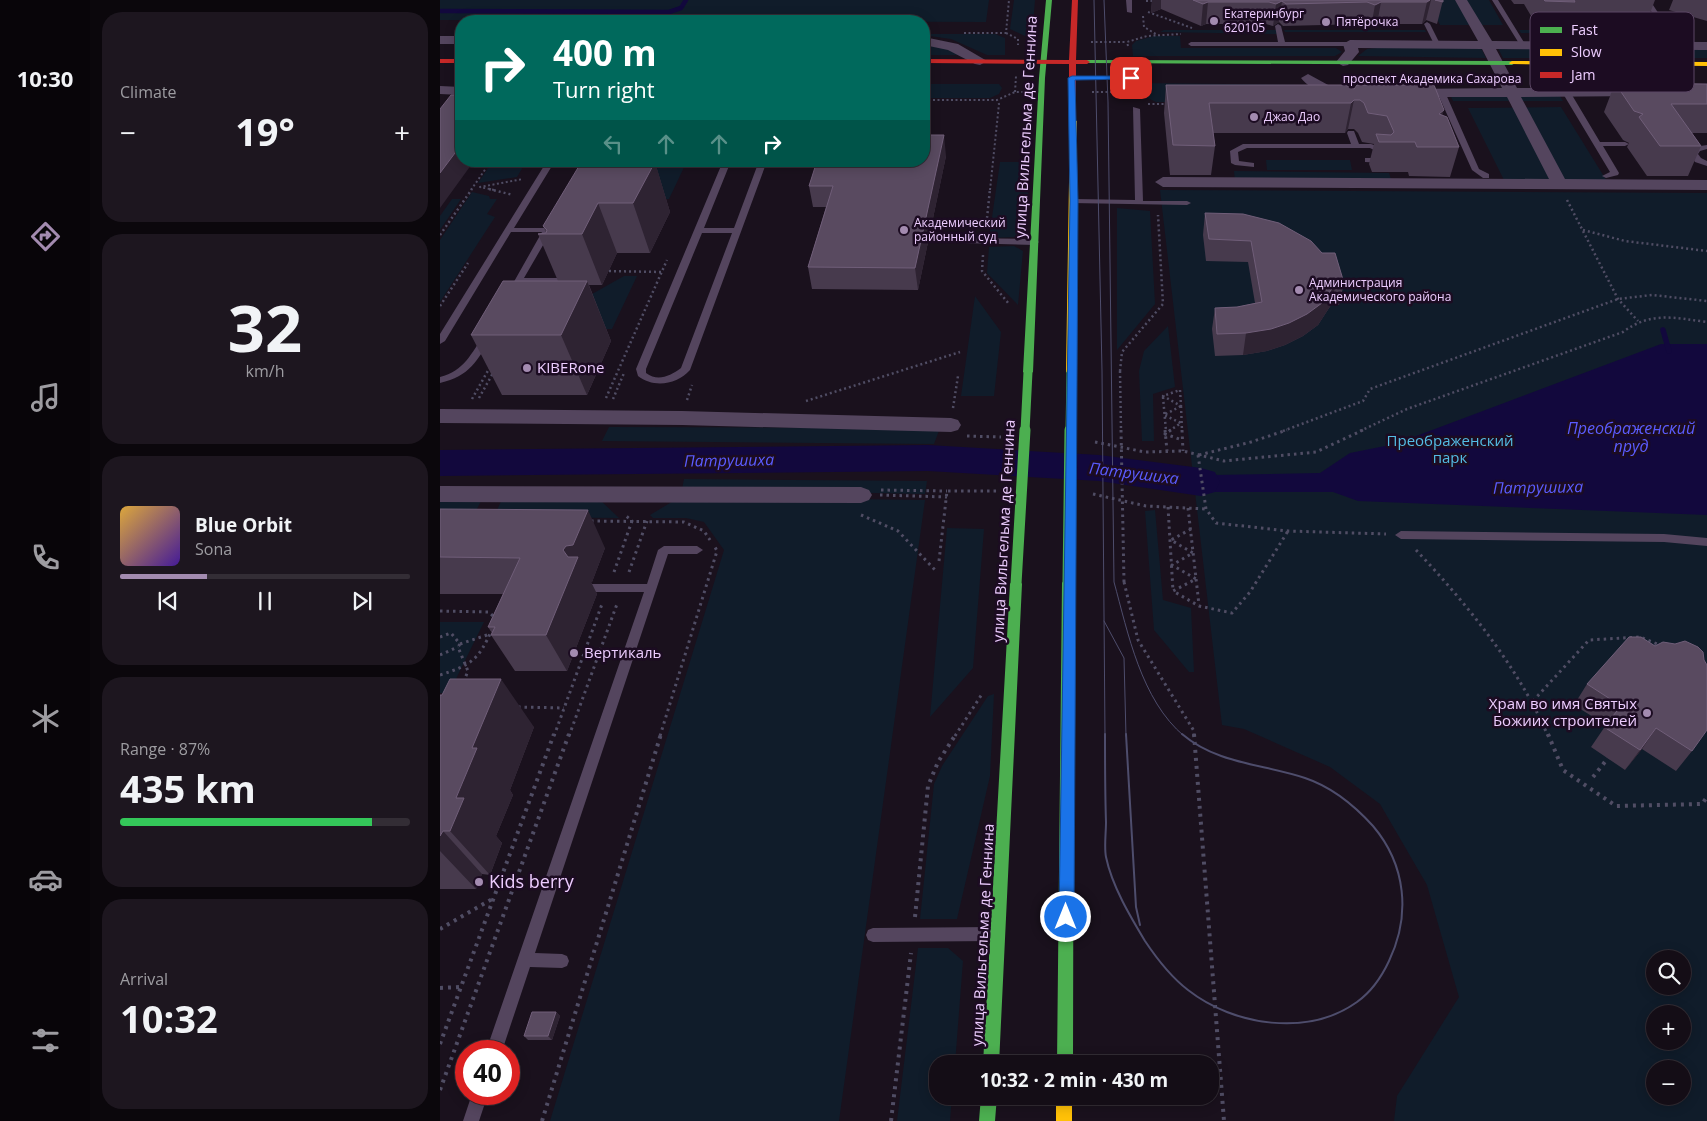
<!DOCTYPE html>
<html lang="en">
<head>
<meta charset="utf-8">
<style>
	:root { --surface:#140d16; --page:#1d161f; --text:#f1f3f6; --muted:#9d9ca1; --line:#332d35; --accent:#a38bb0 }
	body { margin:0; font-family:"Open Sans",sans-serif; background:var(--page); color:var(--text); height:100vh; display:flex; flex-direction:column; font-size:19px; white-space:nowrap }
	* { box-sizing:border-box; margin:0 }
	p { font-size:16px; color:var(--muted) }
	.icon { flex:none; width:28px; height:28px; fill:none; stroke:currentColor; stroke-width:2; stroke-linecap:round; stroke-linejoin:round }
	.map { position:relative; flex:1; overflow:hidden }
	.panel { display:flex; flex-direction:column; gap:12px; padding:12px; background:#0b070c; width:350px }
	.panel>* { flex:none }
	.banner { position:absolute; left:15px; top:15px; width:475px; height:152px; border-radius:20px; box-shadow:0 2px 12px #0003,0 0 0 1px var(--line); background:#00695c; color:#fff; overflow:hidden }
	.tools { position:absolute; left:1206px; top:950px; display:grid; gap:10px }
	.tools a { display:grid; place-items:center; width:45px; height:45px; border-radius:50%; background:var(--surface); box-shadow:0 2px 12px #0003,0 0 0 1px var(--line); font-size:25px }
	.speed { position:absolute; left:15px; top:1040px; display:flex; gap:10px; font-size:25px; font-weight:700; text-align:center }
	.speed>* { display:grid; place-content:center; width:65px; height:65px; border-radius:50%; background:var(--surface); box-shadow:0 2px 12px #0003,0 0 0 1px var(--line); line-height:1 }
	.speed .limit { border:8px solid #d22; background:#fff; color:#111 }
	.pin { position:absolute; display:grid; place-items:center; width:42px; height:42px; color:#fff; margin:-21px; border-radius:10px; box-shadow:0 2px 8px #0006 }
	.me { position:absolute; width:55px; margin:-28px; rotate:0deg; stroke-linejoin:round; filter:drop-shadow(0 0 4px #0008) }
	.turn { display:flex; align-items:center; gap:18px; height:105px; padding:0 15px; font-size:22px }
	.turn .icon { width:65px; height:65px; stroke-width:2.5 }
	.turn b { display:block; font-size:35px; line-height:42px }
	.lanes { display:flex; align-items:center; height:48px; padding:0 15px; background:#0003; justify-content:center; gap:25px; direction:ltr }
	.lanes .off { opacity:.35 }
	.big { font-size:38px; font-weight:700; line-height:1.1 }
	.panel .card { flex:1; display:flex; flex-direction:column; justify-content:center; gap:8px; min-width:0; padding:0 18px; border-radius:20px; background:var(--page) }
	.panel .dial { align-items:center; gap:0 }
	.dial b { font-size:65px; line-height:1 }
	.song { display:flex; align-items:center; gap:15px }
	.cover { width:60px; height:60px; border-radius:8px; background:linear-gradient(135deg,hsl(40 70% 55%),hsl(260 70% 35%)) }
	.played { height:5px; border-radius:2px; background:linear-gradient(90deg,var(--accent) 30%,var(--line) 30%) }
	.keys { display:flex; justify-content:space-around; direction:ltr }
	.heat { display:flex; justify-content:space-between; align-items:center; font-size:28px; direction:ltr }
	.charge { height:8px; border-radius:4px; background:linear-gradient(90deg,#34c759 87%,var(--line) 0) }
	.trip { position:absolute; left:489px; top:1055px; width:290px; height:50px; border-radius:20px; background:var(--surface); box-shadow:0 2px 12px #0003,0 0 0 1px var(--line); font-weight:700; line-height:50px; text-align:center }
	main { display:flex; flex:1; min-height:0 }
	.dock { display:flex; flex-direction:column; width:90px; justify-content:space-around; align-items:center; background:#080509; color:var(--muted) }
	.dock .icon { width:35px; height:35px }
	.dock .active { color:var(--accent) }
	.dock b { font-size:22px; color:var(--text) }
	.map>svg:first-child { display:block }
	.green { fill:#101c2a; fill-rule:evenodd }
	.water { fill:#12083d }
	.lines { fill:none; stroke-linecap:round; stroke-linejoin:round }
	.stream-far1 { stroke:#12083d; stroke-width:4.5 }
	.stream { stroke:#12083d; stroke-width:5.5 }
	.river { fill:#12083d; fill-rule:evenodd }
	.path-far3 { stroke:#504d64; stroke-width:2; stroke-dasharray:2 2.5; stroke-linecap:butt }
	.path-far2 { stroke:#504d64; stroke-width:2.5; stroke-dasharray:2 3; stroke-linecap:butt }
	.path-far1 { stroke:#504d64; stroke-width:3; stroke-dasharray:2.5 4; stroke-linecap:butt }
	.path { stroke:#504d64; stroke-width:4; stroke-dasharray:3 5; stroke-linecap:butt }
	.lane { fill:#54455e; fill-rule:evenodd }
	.street { fill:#54455e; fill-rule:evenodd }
	.fast { fill:#4caf50; fill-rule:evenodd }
	.slow { fill:#ffc107; fill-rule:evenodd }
	.jam { fill:#c62828; fill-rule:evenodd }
	.tram-far1 { stroke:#4e4d6c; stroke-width:1 }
	.tram { stroke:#4e4d6c; stroke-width:2 }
	.path-bridge-far1 { stroke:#504d64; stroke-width:2.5; stroke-dasharray:2 3; stroke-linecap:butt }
	.path-bridge { stroke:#504d64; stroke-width:3; stroke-dasharray:2.5 4; stroke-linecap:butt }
	.fast-bridge-far1 { stroke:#4caf50; stroke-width:9 }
	.fast-bridge { stroke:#4caf50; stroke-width:11 }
	.wall { fill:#473a4d }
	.shaded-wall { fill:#2e2332 }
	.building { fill:#594a60; stroke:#705e79 }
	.route { fill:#1a73e8; stroke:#114b97 }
	.poi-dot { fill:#a38bb0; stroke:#1c0c22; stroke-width:2 }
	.labels { text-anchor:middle; stroke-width:5; stroke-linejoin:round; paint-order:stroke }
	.far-poi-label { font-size:12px; fill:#edcdff; stroke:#1c0c22; text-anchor:start }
	.far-street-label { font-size:12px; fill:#edcdff; stroke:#1c0c22 }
	.street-label { font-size:15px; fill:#edcdff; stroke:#1c0c22 }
	.poi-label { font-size:15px; fill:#edcdff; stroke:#1c0c22; text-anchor:start }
	.park-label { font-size:15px; fill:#54bce4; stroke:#1c0c22 }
	.water-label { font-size:16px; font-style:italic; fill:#5b5cff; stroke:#1c0c22 }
	.near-poi-label { font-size:18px; fill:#edcdff; stroke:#1c0c22; text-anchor:start }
	.key { fill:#1c0c22; stroke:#5b4664; stroke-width:1 }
	.key-label { font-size:14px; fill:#edcdff }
</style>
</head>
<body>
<main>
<nav class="dock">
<b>10:30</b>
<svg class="icon active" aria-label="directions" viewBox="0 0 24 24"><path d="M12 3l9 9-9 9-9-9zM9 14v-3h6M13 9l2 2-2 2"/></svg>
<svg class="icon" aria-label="music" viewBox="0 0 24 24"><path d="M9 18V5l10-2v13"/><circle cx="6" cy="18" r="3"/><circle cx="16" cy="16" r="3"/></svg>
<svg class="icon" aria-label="phone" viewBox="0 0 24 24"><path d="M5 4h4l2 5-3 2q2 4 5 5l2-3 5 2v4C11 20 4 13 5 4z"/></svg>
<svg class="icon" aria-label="climate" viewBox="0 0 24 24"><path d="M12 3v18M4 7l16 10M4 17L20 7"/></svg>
<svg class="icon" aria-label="car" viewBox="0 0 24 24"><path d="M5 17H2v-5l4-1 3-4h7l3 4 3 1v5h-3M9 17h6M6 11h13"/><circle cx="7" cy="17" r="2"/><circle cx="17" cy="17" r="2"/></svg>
<svg class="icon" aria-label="filters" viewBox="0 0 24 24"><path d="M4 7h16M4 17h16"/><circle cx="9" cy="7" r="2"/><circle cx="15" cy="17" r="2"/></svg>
</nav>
<section class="panel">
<div class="card"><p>Climate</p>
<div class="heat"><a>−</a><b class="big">19°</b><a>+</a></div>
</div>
<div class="card dial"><b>32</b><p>km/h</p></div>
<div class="card">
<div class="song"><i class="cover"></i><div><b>Blue Orbit</b><p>Sona</p></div></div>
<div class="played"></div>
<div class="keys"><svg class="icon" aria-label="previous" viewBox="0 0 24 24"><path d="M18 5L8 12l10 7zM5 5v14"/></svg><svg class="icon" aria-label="pause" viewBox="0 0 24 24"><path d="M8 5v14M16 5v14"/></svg><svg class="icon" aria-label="next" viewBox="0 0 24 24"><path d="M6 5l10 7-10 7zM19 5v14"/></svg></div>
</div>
<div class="card"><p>Range · 87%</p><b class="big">435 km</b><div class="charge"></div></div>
<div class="card"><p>Arrival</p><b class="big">10:32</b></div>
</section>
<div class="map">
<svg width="1267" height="1121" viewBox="0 0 1267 1121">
	<rect width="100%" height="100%" fill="#1a111d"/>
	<path class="green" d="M0,0H549L546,22L0,20Z
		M574,0H595L592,37L585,36L570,29Z
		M988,0H1049L1063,25H1000Z
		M724,30H836L837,34L720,32Z
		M844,30H985L986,32H845Z
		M1079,30H1219L1222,35L1215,32L1081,33Z
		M491,34H555L565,38V55H547L511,39L490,36Z
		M714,36H740L741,48H896L902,52L895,56H693L692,45L696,41Z
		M484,45L507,49L519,55H484Z
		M936,48H1041L1046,58L918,56L927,49Z
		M1058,48H1267V58H1063Z
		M697,83L865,85L882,91L895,102H716L700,94Z
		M484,84H559L562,88L559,94L550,98H484Z
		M1010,95L1120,96L1123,101H1013Z
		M1121,107L1168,183L1065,182L1028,108Z
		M826,160H910L912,170H827Z
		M53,161H83L86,162L77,177L38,183Z
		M232,161H247L229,199H167L203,175Z
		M560,162H590L586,233L578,237L549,238Z
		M794,171L949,173L952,182H795Z
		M720,190L1267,193V1121H954L957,1096L1019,997L987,885L940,804L890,767L804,729L782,725ZM1215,959H1242V986H1215ZM1215,1014H1242V1041H1215ZM1215,1069H1242V1096H1215Z
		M32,192L49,196L50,199H57L47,214L55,217L0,302V240Z
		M12,199H21L0,230V216Z
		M677,208L710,211L715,304L677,350Z
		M574,246L583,251L578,305L547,273L549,247Z
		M184,276H197L172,329H102L145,298Z
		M535,296L561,332L554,396H521Z
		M728,326L735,387L713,394L714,441H702L699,371L704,351Z
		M169,427L500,428L494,444L162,441Z
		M244,479L487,481L485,494L242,489Z
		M240,497L485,500L399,1121H110L284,550L264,522L246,518H213L210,515Z
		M0,498L42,499L33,517H0Z
		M158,498L179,518L54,517L62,499Z
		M715,510L723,600L751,608L754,672H749L714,630L705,511Z
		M507,528L544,529L533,668L490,717Z
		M0,622H44L9,693H0Z
		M554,694L550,776L517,919H480L494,784L502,766L548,696Z
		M478,948H508L523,961L515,1064H498V1096H512L510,1121H457Z"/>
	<path class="water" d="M1221,344H1267V515L918,501L893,492H774L707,487L706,466L772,475L880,473L910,453L955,444Z"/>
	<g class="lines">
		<path class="stream-far1" d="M0,11L229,12L241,8L246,0"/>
		<path class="stream" d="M1223,330L1229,351"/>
		<path class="river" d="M488,445L659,455L761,468L775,472L780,482L775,492L761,496L659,481L488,471L0,476V450Z"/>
		<path class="path-far3" d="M706,1H712
			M708,12L752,28
			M703,16L704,27L716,34
			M524,33H566L569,0
			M566,33L578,39V45
			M651,42H687
			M688,46L687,42L707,36L741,34
			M691,77L692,92L700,96
			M575,92L576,76
			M652,92H692
			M484,100H557L575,92H584
			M708,104H727
			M31,190L51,161
			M54,190L40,187L83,179
			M550,190L559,104L557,100"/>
		<path class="path-far2" d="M49,189L73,195
			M1127,200L1178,299L1198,321
			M546,228L550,189
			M1143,230L1185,241L1267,251
			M0,235L32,189
			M543,255L542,271L569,304
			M164,271L222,272
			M0,306L28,263
			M680,371L682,352L723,304L718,215
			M740,390L741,406L723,396Z
			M723,397L726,431
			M39,398L53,373
			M166,398L227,260
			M32,399L50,367
			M173,399L184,373
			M247,400L252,385
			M366,401L520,352
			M741,406L742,431
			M513,408L518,376
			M729,431L741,423L724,415L741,406
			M843,431L923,401L930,389L1178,299L1212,295L1267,301
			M920,431L967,409L1183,332C1211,311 1235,318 1267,322"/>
		<path class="path-far1" d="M725,430L727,451
			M731,430L725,434L742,440
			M742,430L743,451
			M527,436L561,437
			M655,442L705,452L743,451L784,461L876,452L923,430
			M758,455L766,509L776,523L848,531L946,534
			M759,455L811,442L847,430
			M441,490L507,491
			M653,494L706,506L766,509
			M440,495L507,497
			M728,507L733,591
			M748,508L759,605
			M421,515L458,531L495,570
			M151,521L244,522L264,531L270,540
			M751,529L731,540L753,553L732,565L756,579L733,591L759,606L792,613L810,592L848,531
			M976,550C1027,604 1079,668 1108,736
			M499,561L507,491H557
			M174,572L192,521L185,515
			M189,572L207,521
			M684,582L698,640L754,731V736
			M0,611L49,612L56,619
			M0,637L11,633L20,644L18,647L28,671L23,683
			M20,644L50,634
			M0,655L18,647
			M0,675C31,665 39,660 52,629
			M1093,701L1149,640L1200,637L1222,646
			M78,707L124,708
			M114,736L162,604
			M129,736L177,604
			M220,736L277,551L275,547
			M515,736L542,694"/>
		<path class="path" d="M754,734L784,1121
			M1108,734L1123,770L1176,806L1262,804L1267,797
			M1153,777L1168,758
			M475,917L488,786L498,762L516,734
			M0,929L54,898
			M0,988L21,987
			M0,1044L114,734
			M0,1090L129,734
			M102,1121L221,734
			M451,1121L471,953"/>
		<path class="lane" d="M686,0H692V13L687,12Z
			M1052,0H1058L1085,44L1084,45H1080Z
			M1196,5H1213L1240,46L1239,47H1235L1209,8H1198L1195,6Z
			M987,22L990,24L1000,44L999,45L994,44L984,24Z
			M838,24L841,26L845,42H910L913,44L910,46H751L748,44L751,42H838L835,26Z
			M998,90L1005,92L1039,169L1049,174V178H1043L1032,170L997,92Z
			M1123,90H1129L1160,142H1185L1189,144L1185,146H1163L1179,173L1178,175L1166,178L1162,176L1170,172L1122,92Z
			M693,107L700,109L703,201H747L751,203L747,205L631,203L630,201L634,199L695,200Z
			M908,131H914L919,144H931L940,147L945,161L944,163L925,162V158H936L934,150L930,148H807L798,152L799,161L814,163V167L795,165L791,163L790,151L803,144H911L907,133Z
			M1267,145V149L1260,151L1258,154L1261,158L1267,161V166L1255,162L1250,154L1254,147Z
			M107,161H115L74,228H105L109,226L113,228L84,278H122L126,281L122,284H81L74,296H68L67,294L102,232H71L5,341L0,344V334Z
			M283,161H291L264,228H294L319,161H327L250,370C237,385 213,388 198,376L196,369ZM262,233H292L241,368C230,376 218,382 206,373V369Z
			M525,238L595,239L599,242L595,245L522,243V239Z
			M47,333L52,336C37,361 30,376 0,383V377C24,371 32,353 44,334Z
			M961,531L1224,534L1267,538V546L1224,542L961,539L955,535Z
			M224,546H257L263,550L257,554H228L95,953L122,954L127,956L129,961L127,966L122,968L90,967L62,1051H46L204,592H150L146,591L144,588L146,585L150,584H207L218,550Z
			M554,927L559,929L561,934L559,939L554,941L433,942L428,940L426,935L428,930L433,928Z
			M32,1094H48L39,1121H23Z"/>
		<path class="street" d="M1015,0H1027L1052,41L1267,42V50L1056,49L1077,88H1201L1208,92L1201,96L1081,97L1125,179L1267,180V190L723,187L715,182L723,177L1109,179L1067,97H968L961,93L968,89L1062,88L1042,49L918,48L919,52L908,65L903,66L896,62L905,51L903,44L910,40L1038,41Z
			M0,36H21V44H0Z
			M484,37L518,44L547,61L540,65L535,64L508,50L484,45Z
			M868,74L890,86L911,90L913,93L906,97C890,94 872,92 861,78Z
			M0,86L21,87V95L0,94Z
			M0,409L242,411L511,418L518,420L521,425L518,430L511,432L242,425L0,423Z
			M0,486L421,487L429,490L432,495L429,500L421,503L0,502Z"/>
		<path class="fast" d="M606,0H612L605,78L593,372L588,375L583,372L599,78Z
			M647,60L1072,61L1075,63L1072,65L645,63L644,62Z
			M628,579L632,580L634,583L633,1064H617L622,583L624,580Z
			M576,580L580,581L582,584L559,1064H543L570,584L572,581Z
			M541,1096H557L555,1121H539Z"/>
		<path class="slow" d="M1072,61L1267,62V66L1070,64L1069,63Z
			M630,119L637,121L636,372L631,375L626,372Z
			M616,1096H632V1121H616Z"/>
		<path class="jam" d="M632,0H638L636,60H647L650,62L647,64H636V123L629,121V64L484,63V59L629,60Z
			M0,59H21V63H0Z"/>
		<path class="tram-far1" d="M654,0L662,371L665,736
			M664,0L668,102L674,582C688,633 701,700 744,736
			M664,621L684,658L686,736"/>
		<path class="tram" d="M665,734C665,764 665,793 666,822C666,833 664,847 666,857C672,886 690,916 705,941C717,959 731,977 748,990C794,1026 868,1037 917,1002C931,992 942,976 949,961C971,915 966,865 933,826C914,805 892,787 865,778C823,764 777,764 742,734
			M686,734L696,907L700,925"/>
		<path class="path-bridge-far1" d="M680,371L681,431"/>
		<path class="path-bridge" d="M681,430L684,582"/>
		<path class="fast-bridge-far1" d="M585,431L588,372
			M630,431L631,372"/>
		<path class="fast-bridge" d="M628,583L630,430
			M576,584L585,430"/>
	</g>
	<path class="wall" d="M712,0H1003L997,24L986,20L982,24H937L931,27L923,24L843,26L839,22L833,26L826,24H766L761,26L721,9L711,13Z
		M1071,0H1215L1206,24H1128L1127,27L1097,26L1084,4H1074Z
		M1233,0H1267V21L1229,10Z
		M1175,83L1267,84V133H1252L1261,146L1248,176H1207L1187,147L1189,143L1183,140L1164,112Z
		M726,85L914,89L1003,116L1019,147L1010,177L969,176L968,172H932L929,164L934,144L922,142L918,133L914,129H908L905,133H773L775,146L771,175H730L724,113Z
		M506,156L478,290L372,289L368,267L386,207H373L369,186Z
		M185,161H222L220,166H216L230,212L210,253H177L162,285H149L171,341L147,395H62L31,335L118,281L98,234L106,233L103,226Z
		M765,213L904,283L899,305H891L878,325L863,336L845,345L827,351L803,355L775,356L772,329L775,308L797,307L815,303L808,262L766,261L763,235Z
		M0,509L165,548L152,582H151L157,594L127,671H75L51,635L52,633L48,627L63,594H0Z
		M1215,646L1252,751L1236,771L1202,749L1185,770L1151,747L1166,725L1134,705L1147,684Z
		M0,695L94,727L70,790L73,795L56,836L62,843L50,875L42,874L36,889H0Z
		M116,1012L120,1016L112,1040H88L84,1036Z"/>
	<path class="shaded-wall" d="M712,0H721V9L711,13Z
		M990,0H991L986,20L982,24L987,2Z
		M842,1L839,22L833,26L836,4Z
		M768,2L766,24L761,26L763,4Z
		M941,2L937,24L931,27L935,5Z
		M914,100L908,129L905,133L911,103Z
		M1004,110L996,139L999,114Z
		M504,135L506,156L478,290L475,268Z
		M21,145V161H34L0,208V173Z
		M218,161H222L220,166Z
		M215,162L230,212L210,253L193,203Z
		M158,203L177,253L162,285L142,234Z
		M147,281L171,341L147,395L121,335Z
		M896,283L891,305L878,325L863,336L845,345L827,351L803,355L806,333Z
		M148,510L165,548L152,582H151L157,594L127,671L106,635L123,550Z
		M61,679L94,727L70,790L73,795L56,836L62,843L50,875L10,831L16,798L32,748Z
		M1216,728L1202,749L1185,770L1200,750Z
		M3,831L42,874L36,889L0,851V836Z
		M116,1012L120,1016L112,1040L108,1036Z"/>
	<path class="building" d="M753,0H990L987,2H941L935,5L927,2L846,4L842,1L836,4L829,2H768L763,4Z
		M995,0H1003V2Z
		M1104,0H1134L1135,2L1105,1Z
		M1175,83L1267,84V104H1231L1261,146H1220L1199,117L1203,114L1194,111Z
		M726,85H905L914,89L917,85H994L1004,110L999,114L1007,117L1019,147H977L975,142H939L936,134L951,135L954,132L947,116L928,113L924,103L920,100H914L911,103H769L775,146L733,145Z
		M11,95H21V145L0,173V109Z
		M484,135H504L475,268L368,267L393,186H369L377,161H484Z
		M142,161L215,162L193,203H158L142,234H98L106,233L107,230L103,226Z
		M765,213L803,214L839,223L871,241L882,253H895L904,283H896L882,303L867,314L849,323L831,329L806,333L777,334L775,308L797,307L822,302L811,241L769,239Z
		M63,281H147L121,335H31Z
		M0,509L148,510L133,545L126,546L123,550L128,557H138L106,635H51L55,627H48L80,558L0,557Z
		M1189,637H1201L1215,646L1223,642L1235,644L1245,641L1258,647L1263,652L1264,660L1267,665V730L1252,751L1216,728L1200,750L1164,727L1181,706L1147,684Z
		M10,679H61L32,748H37L16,798H24L10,831H3L0,836V695H2Z
		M92,1012H116L108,1036H84Z"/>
	<path class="route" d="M691,76L693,79L635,80L638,201L634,917L631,922L626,924L621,922L619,917L630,201L628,78L632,76Z"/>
	<g class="poi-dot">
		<circle cx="774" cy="21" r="5"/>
		<circle cx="886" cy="22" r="5"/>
		<circle cx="814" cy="117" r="5"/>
		<circle cx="464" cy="230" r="5"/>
		<circle cx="859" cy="290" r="5"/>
		<circle cx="87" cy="368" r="5"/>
		<circle cx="134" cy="653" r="5"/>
		<circle cx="1207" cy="713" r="5"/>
		<circle cx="39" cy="882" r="5"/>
	</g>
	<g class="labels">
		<g class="far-poi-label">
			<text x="784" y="18">Екатеринбург<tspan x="784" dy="14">620105</tspan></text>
			<text x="896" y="26">Пятёрочка</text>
			<text x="824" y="121">Джао Дао</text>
			<text x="474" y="227">Академический<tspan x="474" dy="14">районный суд</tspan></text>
			<text x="869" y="287">Администрация<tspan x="869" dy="14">Академического района</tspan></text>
		</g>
		<g class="far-street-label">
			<text x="992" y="83">проспект Академика Сахарова</text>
		</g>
		<g class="street-label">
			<text transform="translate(586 127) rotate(-87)" y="5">улица Вильгельма де Геннина</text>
			<text transform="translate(564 531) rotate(-87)" y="5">улица Вильгельма де Геннина</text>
			<text transform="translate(543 935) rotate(-87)" y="5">улица Вильгельма де Геннина</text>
		</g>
		<g class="poi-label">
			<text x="97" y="373">KIBERone</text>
			<text x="144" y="658">Вертикаль</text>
			<text x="1197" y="709" text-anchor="end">Храм во имя Святых<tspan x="1197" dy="17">Божиих строителей</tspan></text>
		</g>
		<g class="park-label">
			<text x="1010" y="446">Преображенский<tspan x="1010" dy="17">парк</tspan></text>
		</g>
		<g class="water-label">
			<text x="1191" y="434">Преображенский<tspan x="1191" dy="18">пруд</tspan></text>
			<text transform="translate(289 460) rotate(-1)" y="6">Патрушиха</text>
			<text transform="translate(694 473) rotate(7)" y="6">Патрушиха</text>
			<text transform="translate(1098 487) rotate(-1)" y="6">Патрушиха</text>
		</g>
		<g class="near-poi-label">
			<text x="49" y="888">Kids berry</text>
		</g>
	</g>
	<rect x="1090" y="12" width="164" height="80" rx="8" class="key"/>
	<rect x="1100" y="27" width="22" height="6" fill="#4caf50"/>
	<rect x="1100" y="49" width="22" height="7" fill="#ffc107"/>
	<rect x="1100" y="72" width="22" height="6" fill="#c62828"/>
	<g class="key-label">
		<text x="1131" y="35">Fast</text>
		<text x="1131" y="57">Slow</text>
		<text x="1131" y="80">Jam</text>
	</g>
</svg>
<div class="tools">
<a><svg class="icon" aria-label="search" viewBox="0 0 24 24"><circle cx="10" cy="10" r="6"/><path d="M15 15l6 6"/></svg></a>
<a>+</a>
<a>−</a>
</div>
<div class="speed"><div class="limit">40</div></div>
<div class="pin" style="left:691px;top:78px;background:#d93025"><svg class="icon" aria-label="arrive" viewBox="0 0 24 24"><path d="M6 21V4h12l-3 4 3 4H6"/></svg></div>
<svg class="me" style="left:626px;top:917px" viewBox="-20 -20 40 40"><circle r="17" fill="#1a73e8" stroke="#fff" stroke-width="3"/><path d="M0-11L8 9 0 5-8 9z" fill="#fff"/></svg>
<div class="trip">10:32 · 2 min · 430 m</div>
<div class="banner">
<div class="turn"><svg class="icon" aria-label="right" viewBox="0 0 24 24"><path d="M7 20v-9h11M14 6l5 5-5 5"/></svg><div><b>400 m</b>Turn right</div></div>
<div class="lanes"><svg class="icon off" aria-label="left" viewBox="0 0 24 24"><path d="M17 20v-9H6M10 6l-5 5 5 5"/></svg><svg class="icon off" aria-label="ahead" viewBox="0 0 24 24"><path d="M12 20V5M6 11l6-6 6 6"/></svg><svg class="icon off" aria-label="ahead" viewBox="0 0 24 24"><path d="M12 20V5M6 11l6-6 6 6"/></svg><svg class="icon" aria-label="right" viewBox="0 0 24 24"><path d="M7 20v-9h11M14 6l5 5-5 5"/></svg></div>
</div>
</div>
</main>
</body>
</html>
